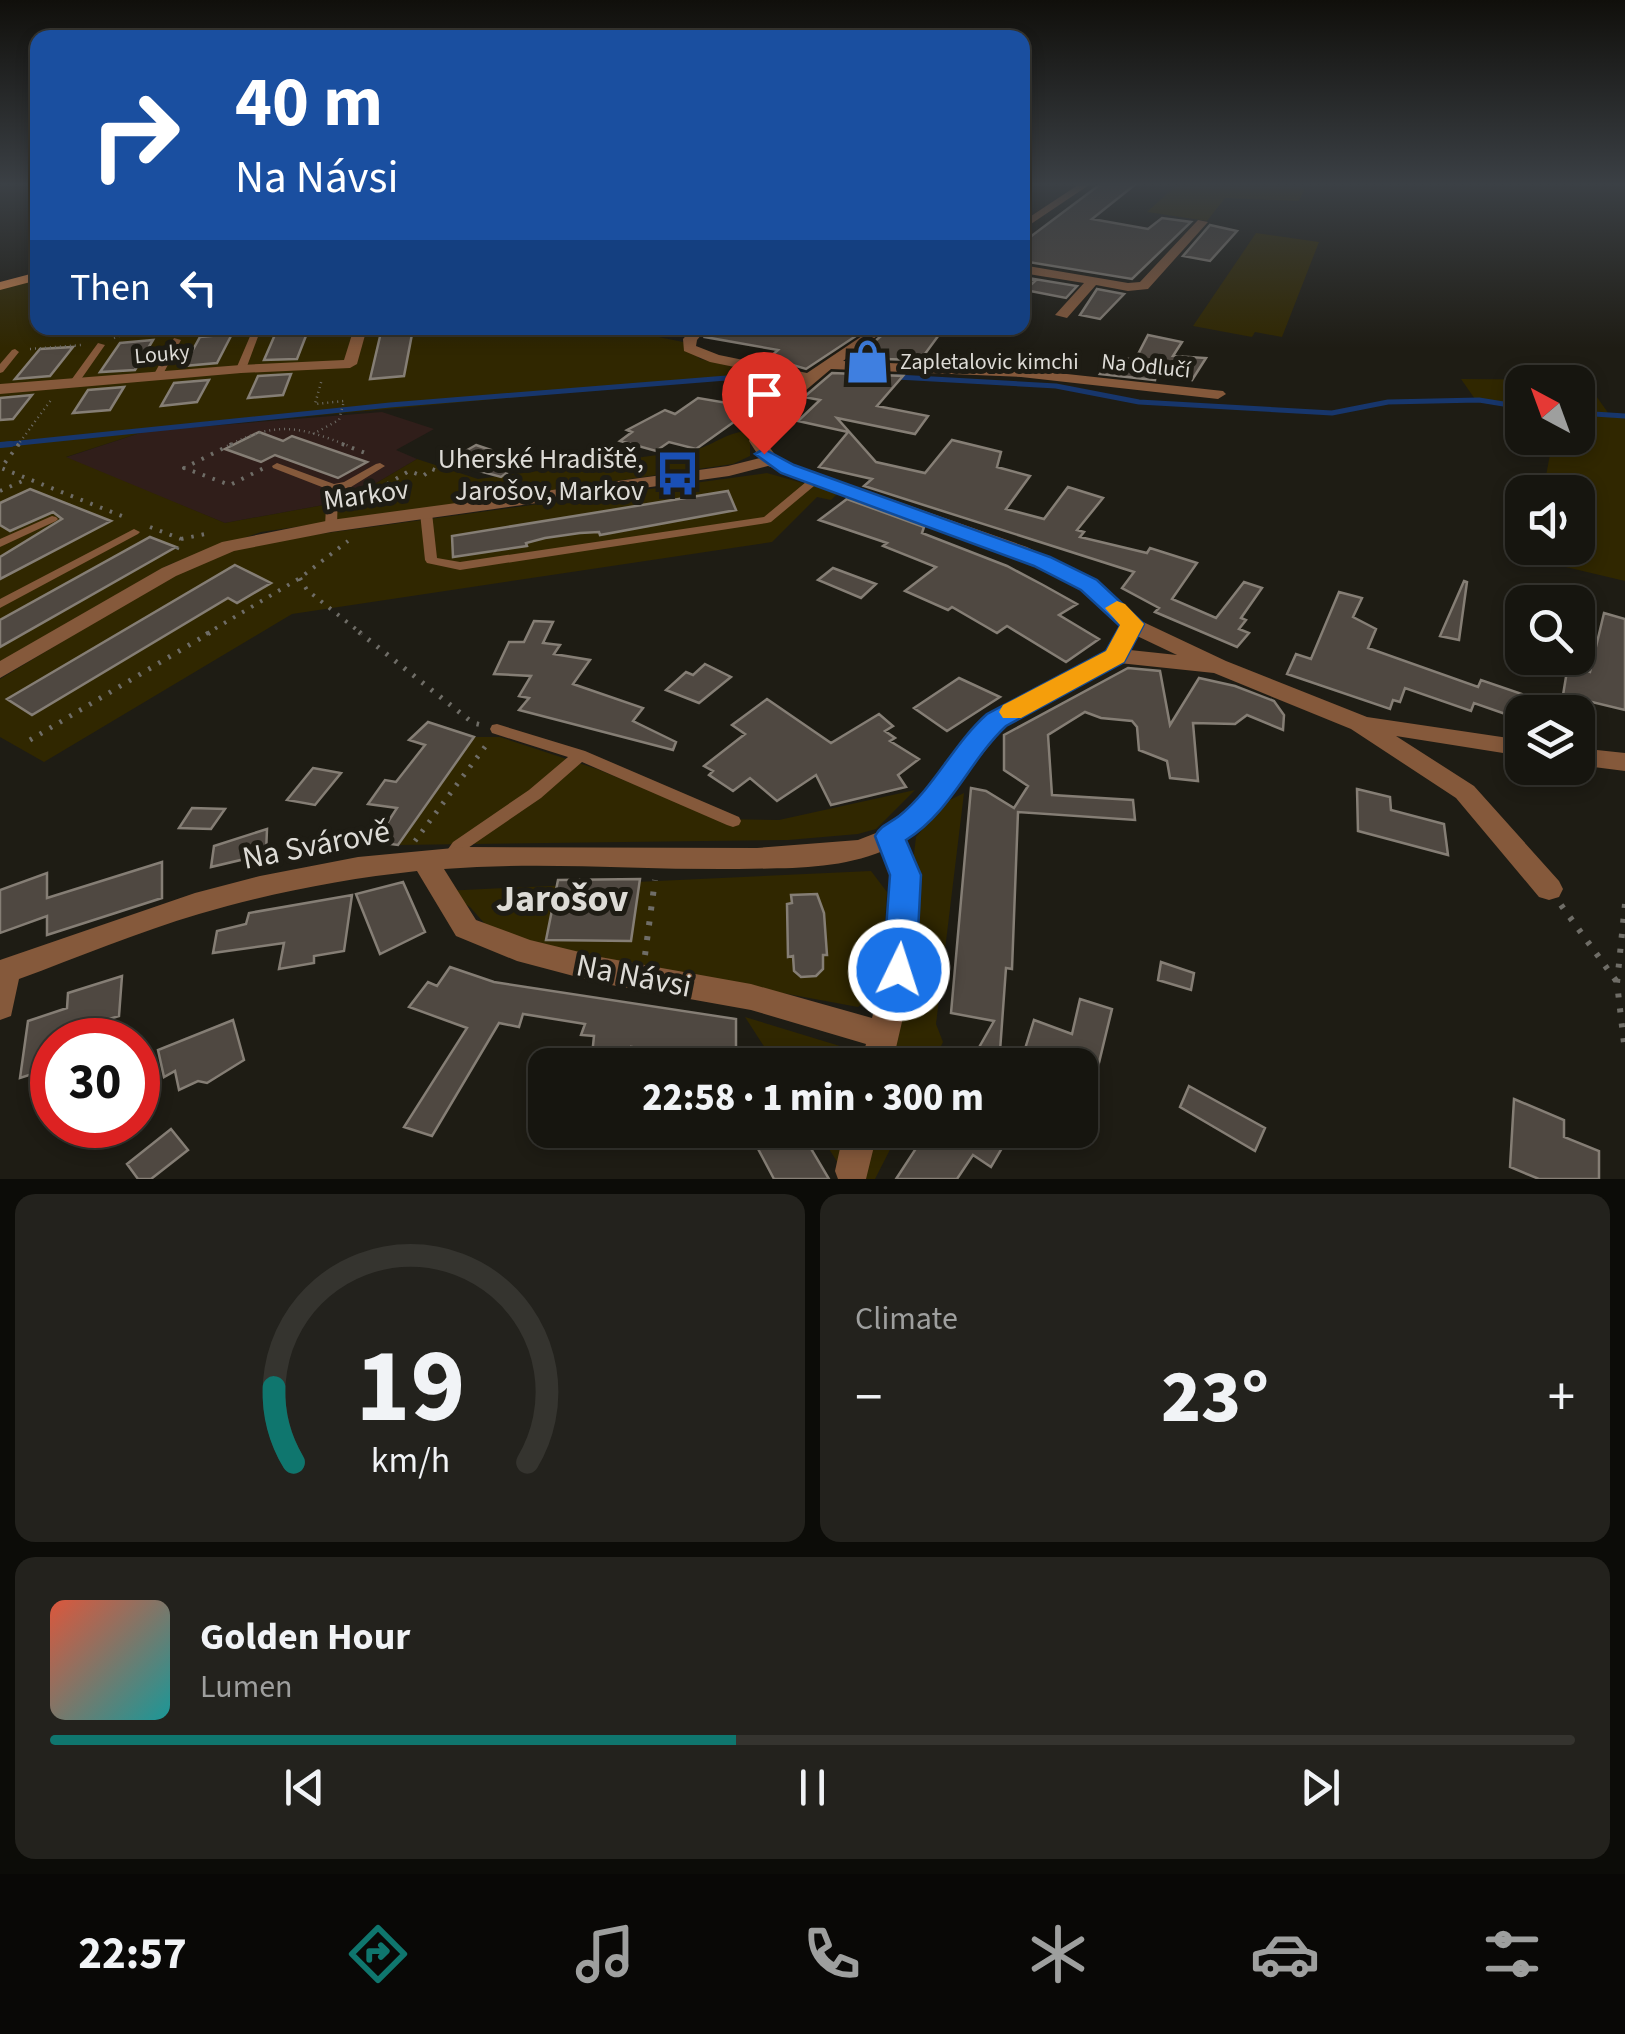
<!DOCTYPE html>
<html lang="en">
<head>
<meta charset="utf-8">
<style>
	:root { --surface:#16150f; --page:#23221d; --text:#f1f3f6; --muted:#9e9f9e; --line:#35342f; --accent:#0f766e }
	body { margin:0; font-family:"Source Sans 3",sans-serif; background:var(--page); color:var(--text); height:100vh; display:flex; flex-direction:column; font-size:38px; white-space:nowrap }
	* { box-sizing:border-box; margin:0 }
	p { font-size:32px; color:var(--muted) }
	.icon { flex:none; width:55px; height:55px; fill:none; stroke:currentColor; stroke-width:2; stroke-linecap:round; stroke-linejoin:round }
	.map { position:relative; height:1179px; overflow:hidden }
	.panel { display:flex; flex-direction:column; gap:15px; padding:15px; background:#0c0c08; flex:1 }
	.panel>* { flex:none }
	.top-card { position:absolute; left:30px; top:30px; width:1000px; height:305px; border-radius:20px; box-shadow:0 5px 15px #0003,0 0 0 2px var(--line); background:#1a4fa0; color:#fff; overflow:hidden }
	.needle { width:65px; rotate:319deg }
	.tools { position:absolute; left:1505px; top:365px; display:grid; gap:20px }
	.tools a { display:grid; place-items:center; width:90px; height:90px; border-radius:20px; background:var(--surface); box-shadow:0 5px 15px #0003,0 0 0 2px var(--line); font-size:50px }
	.speed { position:absolute; left:30px; top:1018px; display:flex; gap:20px; font-size:50px; font-weight:700; text-align:center }
	.speed>* { display:grid; place-content:center; width:130px; height:130px; border-radius:50%; background:var(--surface); box-shadow:0 5px 15px #0003,0 0 0 2px var(--line); line-height:1 }
	.speed .limit { border:15px solid #d22; background:#fff; color:#111 }
	.pin { position:absolute; display:grid; place-items:center; width:85px; height:85px; color:#fff; margin:-102px -42px; border-radius:50% 50% 50% 0; rotate:-45deg; box-shadow:0 0 10px #0007 }
	.pin .icon { rotate:45deg }
	.me { position:absolute; width:110px; margin:-55px; rotate:4deg; stroke-linejoin:round; filter:drop-shadow(0 0 8px #0008) }
	.turn { display:flex; align-items:center; gap:35px; height:210px; padding:0 40px; font-size:45px }
	.turn .icon { width:130px; height:130px; stroke-width:2.5 }
	.turn b { display:block; font-size:70px; line-height:85px }
	.then { display:flex; align-items:center; height:95px; padding:0 40px; background:#0003; gap:20px; font-size:38px }
	.big { font-size:75px; font-weight:800; line-height:1.1 }
	.panel .card { flex:1; display:flex; flex-direction:column; justify-content:center; gap:15px; min-width:0; padding:0 35px; border-radius:20px; background:var(--page) }
	.panel .dial { align-items:center; gap:0 }
	.dial svg { height:260px; overflow:visible; fill:none; stroke:var(--line); stroke-width:7; stroke-linecap:round; text-anchor:middle }
	.dial text { fill:var(--text); stroke:none }
	.song { display:flex; align-items:center; gap:30px }
	.cover { width:120px; height:120px; border-radius:15px; background:linear-gradient(135deg,hsl(10 70% 55%),hsl(180 70% 35%)) }
	.played { height:10px; border-radius:5px; background:linear-gradient(90deg,var(--accent) 45%,var(--line) 45%) }
	.keys { display:flex; justify-content:space-around; direction:ltr }
	.heat { display:flex; justify-content:space-between; align-items:center; font-size:55px; direction:ltr }
	.panel .tiles { flex:1; display:grid; gap:15px; grid-template-columns:1fr 1fr }
	.card:last-child { grid-column:span 2 }
	.trip { position:absolute; left:528px; top:1048px; width:570px; height:100px; border-radius:20px; background:var(--surface); box-shadow:0 5px 15px #0003,0 0 0 2px var(--line); font-weight:800; line-height:100px; text-align:center }
	.tabs { display:flex; height:160px; justify-content:space-around; align-items:center; background:#090806; color:var(--muted) }
	.tabs .icon { width:70px; height:70px }
	.tabs .on { color:var(--accent) }
	.tabs b { font-size:45px; color:var(--text) }
	.map>svg:first-child { display:block }
	.education { fill:#301e1a }
	.green { fill:#302700 }
	.lines { fill:none; stroke-linecap:round; stroke-linejoin:round }
	.stream-far1 { stroke:#17366c; stroke-width:5 }
	.stream { stroke:#17366c; stroke-width:6 }
	.building { fill:#4f4841; stroke:#857e75; stroke-width:2.5 }
	.path-far3 { stroke:#6f6d67; stroke-width:2.5; stroke-dasharray:1 4; stroke-linecap:butt }
	.path-far2 { stroke:#6f6d67; stroke-width:4; stroke-dasharray:2.5 8; stroke-linecap:butt }
	.path-far1 { stroke:#6f6d67; stroke-width:5; stroke-dasharray:2.5 9; stroke-linecap:butt }
	.path { stroke:#6f6d67; stroke-width:6; stroke-dasharray:4 11; stroke-linecap:butt }
	.service { fill:#85593b; fill-rule:evenodd }
	.minor { fill:#85593b; fill-rule:evenodd }
	.secondary { fill:#c17c49; fill-rule:evenodd }
	.route { fill:#1a73e8; stroke:#114b97; stroke-width:2.5 }
	.slow { fill:#f59e0b }
	.labels { text-anchor:middle; stroke-width:10; stroke-linejoin:round; paint-order:stroke }
	.far-street-label { font-size:22px; fill:#dddbd6; stroke:#1e1c14 }
	.far-poi-label { font-size:22px; fill:#dddbd6; stroke:#1e1c14; text-anchor:start }
	.poi-label { font-size:28px; fill:#dddbd6; stroke:#1e1c14; text-anchor:end }
	.street-label { font-size:28px; fill:#dddbd6; stroke:#1e1c14 }
	.near-street-label { font-size:32px; fill:#dddbd6; stroke:#1e1c14 }
	.near-quarter-label { font-size:38px; font-weight:bold; fill:#dddbd6; stroke:#1e1c14 }
</style>
</head>
<body>
<div class="map">
<svg width="1625" height="1179" viewBox="0 0 1625 1179">
	<rect width="100%" height="100%" fill="#1e1c14"/>
	<path class="education" d="M382,412L434,429L396,450L417,459L346,501L225,523L64,458L146,431Z"/>
	<path class="green" d="M1179,183H1260L1305,188L1299,201L1225,198L1207,221L1147,212Z
		M1256,233L1319,242L1282,337L1255,332L1252,337L1193,326Z
		M37,279L38,328H615L683,342L700,359L770,374L146,431L66,457L225,523L346,501L417,459L478,479L695,450C716,444 728,431 750,431V456L733,464L261,532L168,565L0,662V289Z
		M1461,379L1585,380L1611,417L1625,418V581L1532,559L1534,548H1578V492H1543L1553,438H1578V382H1522V409L1477,402Z
		M767,473L838,493L831,500L817,497L772,542L292,614L44,762L0,737V679L170,577L226,552L290,538Z
		M474,737H500L597,769L718,819L779,820L915,790L876,829L858,834L788,840L398,845Z
		M964,793L936,1024L943,1042L932,1065H776L745,1017L889,1061L916,837L944,803Z
		M871,871L887,892L880,990L858,1007L500,941L470,907L443,891Z
		M817,1130H900L875,1179H848Z"/>
	<g class="lines">
		<path class="stream-far1" d="M897,377L1056,386L1139,402L1332,413L1388,402L1479,400L1522,407
			M1578,413L1625,416
			M0,445L390,405L775,374"/>
		<path class="stream" d="M0,445L11,444"/>
	</g>
	<path class="building" d="M1102,183H1137L1092,219L1148,229L1162,218L1191,222L1132,279L1022,261V243Z
		M1210,225L1237,231L1210,261L1183,256Z
		M1022,277L1077,286L1066,298L1025,290L1035,281Z
		M1097,289L1124,294L1100,319L1080,315Z
		M309,328L297,359L264,360L277,330Z
		M382,328L413,329L404,376L370,379Z
		M711,328H868L806,369L769,358L778,350L705,337Z
		M891,328H944L922,358L915,360L854,358Z
		M232,334L217,363L184,366L200,337Z
		M1148,335L1182,342L1173,356L1206,358L1192,380L1156,372L1155,380L1100,374L1113,356L1135,360Z
		M153,340L135,370L100,372L120,343Z
		M73,347L50,376L15,379L40,349Z
		M832,373L903,376L877,406L928,416L915,434L837,418L876,462L925,473L952,440L1001,452L997,467L1030,476L1006,509L1044,519L1068,487L1103,498L1077,530L1084,532L1080,537L1147,553L1150,548L1197,563L1172,599L1216,618L1244,582L1262,588L1241,618L1246,620L1239,629L1249,633L1237,647L1155,612L1159,608L1122,588L1134,572L864,486L872,479L819,467L848,432L798,421L820,400L804,397Z
		M291,374L283,395L248,398L258,376Z
		M762,377L790,382L696,449L669,442L656,451L620,441L632,432L627,430L665,410L675,414L698,398L727,403Z
		M209,380L197,402L161,406L174,383Z
		M124,387L110,410L73,413L88,390Z
		M32,395L13,419L0,420V398Z
		M259,432L283,441L292,436L367,462L338,478L275,455L261,462L225,449Z
		M476,445L524,461L501,477L446,462Z
		M30,489L111,521L0,579V557L62,519L53,512L10,531L0,525V503Z
		M728,491L736,510L600,535L599,532L580,533L545,538L526,543L527,546L453,557L452,536Z
		M847,499L924,527L922,533L1007,566L1043,585L1077,604L1059,615L1099,639L1066,662L1007,626L997,633L952,607L948,610L905,591L936,567L883,546L887,543L819,520Z
		M150,537L176,547L0,647V620Z
		M235,565L271,583L237,603L228,598L32,715L7,699Z
		M833,568L876,584L861,598L818,580Z
		M1464,581L1467,582L1459,640L1440,636Z
		M1339,592L1362,598L1353,617L1376,629L1368,648L1478,687L1481,680L1522,694L1517,718L1474,703L1471,711L1405,688L1400,702L1393,700L1390,709L1287,674L1296,654L1311,659Z
		M1604,613L1625,619V710L1563,695L1568,665L1590,672Z
		M534,621L553,622L543,643L560,645L554,654L590,660L573,684L643,708L633,721L676,742L673,750L519,710L529,698L519,696L531,676L494,674L509,642H524Z
		M705,664L731,677L699,703L666,690L686,672L693,675Z
		M1128,668L1160,671L1170,725L1199,678L1235,686L1274,701L1284,715L1283,730L1247,715L1235,724L1193,723L1198,781L1170,778L1167,761L1139,750L1137,727L1132,721L1101,718L1085,712L1048,735L1052,795L1133,800L1135,820L1018,812L1012,969L1006,968L999,1065H969L994,1021L951,1013L971,788L986,791L1014,808L1028,786L1004,770V735Z
		M959,678L1000,697L947,731L914,708Z
		M767,699L831,743L879,714L893,726L885,731L895,738L890,741L919,759L898,775L906,787L831,805L816,775L777,801L750,778L733,791L709,775L713,771L704,766L745,734L732,725Z
		M428,722L474,737L398,845L375,842L397,808L368,804L385,780L396,782L425,745L409,740Z
		M313,768L341,773L315,805L287,800Z
		M1357,789L1390,797L1391,810L1444,824L1448,855L1358,831Z
		M192,808L225,809L211,829L179,828Z
		M267,829L266,854L211,867L214,846Z
		M162,862V898L47,935V916L0,933V890L47,873V898Z
		M640,879L631,941L546,940L558,880Z
		M403,882L425,932L380,954L356,894Z
		M817,894L824,913L827,955H823V969L816,976L801,977L794,971L793,956L788,957L787,904L792,903L791,895Z
		M352,895L344,951L314,956V963L279,969L284,943L213,953L217,931L246,924L249,913Z
		M1161,962L1194,973L1191,990L1158,980Z
		M450,967L494,982L736,1019V1062L631,1047L628,1056L611,1054L610,1065H591L594,1036L581,1035L585,1024L523,1014L519,1027L499,1023L432,1136L404,1127L467,1028L409,1007L428,982L437,986Z
		M122,976L119,1016L54,1036L51,1068L20,1078L28,1021L67,1008L68,993Z
		M1080,999L1112,1009L1096,1075L1080,1069V1065H1020L1034,1020L1072,1034Z
		M233,1020L244,1060L207,1083L198,1081L179,1090L175,1071L164,1077L158,1050Z
		M1189,1086L1265,1128L1255,1151L1180,1107Z
		M1514,1099L1564,1120V1137L1599,1151V1179H1539L1510,1167Z
		M171,1129L188,1150L151,1179H138L127,1164Z
		M748,1130H800L829,1179H774Z
		M928,1130H998L994,1137L1005,1143L991,1167L973,1155L957,1179H896Z"/>
	<g class="lines">
		<path class="path-far3" d="M100,328L107,335
			M114,338L140,328
			M30,349L81,345
			M313,434L339,420L344,401L315,404L322,379
			M17,446L51,400
			M227,446C277,421 298,426 349,446"/>
		<path class="path-far2" d="M19,444L1,468L127,518
			M232,444L184,468L230,485L264,468
			M342,444L368,454
			M0,491L25,480
			M351,506L409,471L423,476L432,469L440,472
			M150,527L181,539L176,551
			M181,539L210,533
			M300,578L307,590L362,634
			M206,634L300,578L348,541"/>
		<path class="path-far1" d="M359,632L473,723L482,725
			M30,740L211,632
			M415,841L487,744"/>
		<path class="path" d="M1625,904L1617,983L1625,1052
			M1561,905L1617,982
			M645,955L655,880"/>
		<path class="service" d="M255,331L259,334L246,369L238,371L236,369L251,334Z
			M174,338L181,340L161,378H155L153,376Z
			M98,343L105,345L77,385H71L69,383Z
			M15,349L19,352L3,372L0,373V364L12,350Z
			M277,463L334,484L344,482L376,464L380,463L385,466L351,487L338,490L337,526L331,529L325,526L327,489L273,468L272,466Z
			M816,476L821,479L820,481L771,522L767,523L460,570L427,563L425,560L420,513L426,510L432,513L437,558L460,562L764,517L812,477Z
			M52,516L56,517L58,519L56,521L0,547V539Z
			M134,529L140,532L138,534L0,608V599Z
			M497,724L585,751L739,817L741,821L739,825L733,827L727,825L582,762L541,798L465,850L455,864L449,865L443,864L441,859L453,842L529,790L568,757L492,733L490,729L492,725Z"/>
		<path class="minor" d="M1081,183H1092L1022,230V222Z
			M1198,220L1208,222L1148,289L1128,291L1096,285L1067,318L1055,315L1084,283L1022,273V265L1128,283L1140,282Z
			M354,328H367L357,364L350,368L241,373L0,394V384L241,365L344,360Z
			M693,328H707L697,340L696,346L719,355L807,373L874,328H888L843,361L1021,369L1223,391L1226,394L1218,399L1021,377L831,369L779,413L765,441L776,456L794,465L1027,547L1096,581L1139,620L1226,661L1367,717L1522,740V756L1396,736L1474,786L1559,881L1563,889L1559,897L1549,900L1539,897L1456,798L1351,729L1214,673L1119,663L1005,726L931,818L904,840L918,875L914,970L892,1065H860L866,1044L751,1010L600,983L517,961L456,936L417,871C343,879 270,893 199,914C138,932 79,957 19,979L11,1016L0,1020V960L195,893L260,876L358,857L464,847L757,848L858,840L876,833L913,804L989,714L1108,652L1121,626L1082,589L1013,555L768,466L729,476L331,532L234,551L176,576L0,678V661L162,568L222,542L331,520L728,466L760,458L749,441C758,415 777,397 798,380L710,362L684,351L683,339ZM1137,636L1177,655L1130,650ZM883,851L892,875L884,970L872,1018L751,984L600,957L530,940L476,920L444,869C542,861 640,870 738,869C786,868 837,870 883,851Z
			M1578,748L1625,753V771L1578,765Z
			M844,1130H878L866,1179H838L835,1171Z"/>
		<path class="secondary" d="M38,272V280L0,290V282Z"/>
	</g>
	<linearGradient id="sky" x2="0" y2="1"><stop stop-color="#100f0b"/><stop offset="0.53" stop-color="#3b4045"/><stop offset="1" stop-color="#3b4045" stop-opacity="0"/></linearGradient>
	<rect width="1625" height="348" fill="url(#sky)"/>
	<path class="route" d="M764,449L794,465L1050,557L1097,580L1144,624L1124,662L1006,726C969,761 951,812 906,840L921,875L916,970L911,980L899,985L887,980L883,970L890,875L875,836C881,825 890,823 899,816C935,787 953,744 987,714L1106,651L1120,626L1081,590L1034,566L781,473L755,454Z"/>
	<path class="slow" d="M1117,601L1125,604L1144,624L1124,662L1021,718H1003L999,712L1003,705L1106,651L1120,625L1105,608Z"/>
	<defs>
		<symbol id="shop-bare" viewBox="-9 -9 18 18"><path d="M-5-2.5h2.3a2.7 3.5 0 0 1 5.4 0H5L5.5 6h-11ZM-1.5-2.5h3a1.5 2.3 0 0 0-3 0Z" fill="#3f7fe0" stroke="#1e1c14" stroke-width="2.5" paint-order="stroke"/></symbol>
		<symbol id="bus-bare" viewBox="-9 -9 18 18"><path d="M-5-6H5V4H4V6H2V4H-2V6H-4V4H-5ZM-3.5-4V0h7V-4ZM-3.5 1.2v1.5H-2V1.2ZM2 1.2v1.5H3.5V1.2Z" fill="#1a4fb4" stroke="#1e1c14" stroke-width="2.5" paint-order="stroke"/></symbol>
	</defs>
	<g fill-rule="evenodd">
		<use href="#shop-bare" x="836" y="330" width="63" height="63"/>
		<use href="#bus-bare" x="646" y="442" width="63" height="63"/>
	</g>
	<g class="labels">
		<g class="far-street-label">
			<text transform="translate(162 353) rotate(-5)" y="8">Louky</text>
			<text transform="translate(1146 365) rotate(6)" y="8">Na Odlučí</text>
		</g>
		<g class="far-poi-label">
			<text x="900" y="369">Zapletalovic kimchi</text>
		</g>
		<g class="poi-label">
			<text x="644" y="468">Uherské Hradiště,<tspan x="644" dy="32">Jarošov, Markov</tspan></text>
		</g>
		<g class="street-label">
			<text transform="translate(366 494) rotate(-8)" y="10">Markov</text>
		</g>
		<g class="near-street-label">
			<text transform="translate(316 844) rotate(-11)" y="11">Na Svárově</text>
			<text transform="translate(634 975) rotate(11)" y="11">Na Návsi</text>
		</g>
		<g class="near-quarter-label">
			<text x="562" y="911">Jarošov</text>
		</g>
	</g>
</svg>
<div class="tools">
<a><svg class="needle" viewBox="-14 -14 28 28"><path d="M0-13l5 13h-10z" fill="#e53935"/><path d="M0 13l5-13h-10z" fill="#9e9f9e"/></svg></a>
<a><svg class="icon" aria-label="sound" viewBox="0 0 24 24"><path d="M4 9h4l5-4v14l-5-4H4zM17 9q2 3 0 6"/></svg></a>
<a><svg class="icon" aria-label="search" viewBox="0 0 24 24"><circle cx="10" cy="10" r="6"/><path d="M15 15l6 6"/></svg></a>
<a><svg class="icon" aria-label="layers" viewBox="0 0 24 24"><path d="M12 4l9 5-9 5-9-5zM3 14l9 5 9-5"/></svg></a>
</div>
<div class="speed"><div class="limit">30</div></div>
<div class="pin" style="left:764px;top:454px;background:#d93025"><svg class="icon" aria-label="arrive" viewBox="0 0 24 24"><path d="M6 21V4h12l-3 4 3 4H6"/></svg></div>
<svg class="me" style="left:899px;top:970px" viewBox="-20 -20 40 40"><circle r="17" fill="#1a73e8" stroke="#fff" stroke-width="3"/><path d="M0-11L8 9 0 5-8 9z" fill="#fff"/></svg>
<div class="trip">22:58 · 1 min · 300 m</div>
<div class="top-card">
<div class="turn"><svg class="icon" aria-label="right" viewBox="0 0 24 24"><path d="M7 20v-9h11M14 6l5 5-5 5"/></svg><div><b>40 m</b>Na Návsi</div></div>
<div class="then">Then<svg class="icon" aria-label="left" viewBox="0 0 24 24"><path d="M17 20v-9H6M10 6l-5 5 5 5"/></svg></div>
</div>
</div>
<section class="panel">
<div class="tiles">
<div class="card dial"><svg viewBox="0 0 100 80">
<path d="M14 69A42 42 0 1 1 86 69"/>
<path d="M14 69A42 42 0 0 1 8 46" stroke="#0f766e"/>
<text x="50" y="56" font-size="32" font-weight="700">19</text>
<text x="50" y="72" font-size="11">km/h</text>
</svg></div>
<div class="card"><p>Climate</p>
<div class="heat"><a>−</a><b class="big">23°</b><a>+</a></div>
</div>
<div class="card">
<div class="song"><i class="cover"></i><div><b>Golden Hour</b><p>Lumen</p></div></div>
<div class="played"></div>
<div class="keys"><svg class="icon" aria-label="previous" viewBox="0 0 24 24"><path d="M18 5L8 12l10 7zM5 5v14"/></svg><svg class="icon" aria-label="pause" viewBox="0 0 24 24"><path d="M8 5v14M16 5v14"/></svg><svg class="icon" aria-label="next" viewBox="0 0 24 24"><path d="M6 5l10 7-10 7zM19 5v14"/></svg></div>
</div>
</div>
</section>
<nav class="tabs">
<b>22:57</b>
<svg class="icon on" aria-label="directions" viewBox="0 0 24 24"><path d="M12 3l9 9-9 9-9-9zM9 14v-3h6M13 9l2 2-2 2"/></svg>
<svg class="icon" aria-label="music" viewBox="0 0 24 24"><path d="M9 18V5l10-2v13"/><circle cx="6" cy="18" r="3"/><circle cx="16" cy="16" r="3"/></svg>
<svg class="icon" aria-label="phone" viewBox="0 0 24 24"><path d="M5 4h4l2 5-3 2q2 4 5 5l2-3 5 2v4C11 20 4 13 5 4z"/></svg>
<svg class="icon" aria-label="climate" viewBox="0 0 24 24"><path d="M12 3v18M4 7l16 10M4 17L20 7"/></svg>
<svg class="icon" aria-label="car" viewBox="0 0 24 24"><path d="M5 17H2v-5l4-1 3-4h7l3 4 3 1v5h-3M9 17h6M6 11h13"/><circle cx="7" cy="17" r="2"/><circle cx="17" cy="17" r="2"/></svg>
<svg class="icon" aria-label="filters" viewBox="0 0 24 24"><path d="M4 7h16M4 17h16"/><circle cx="9" cy="7" r="2"/><circle cx="15" cy="17" r="2"/></svg>
</nav>
</body>
</html>
